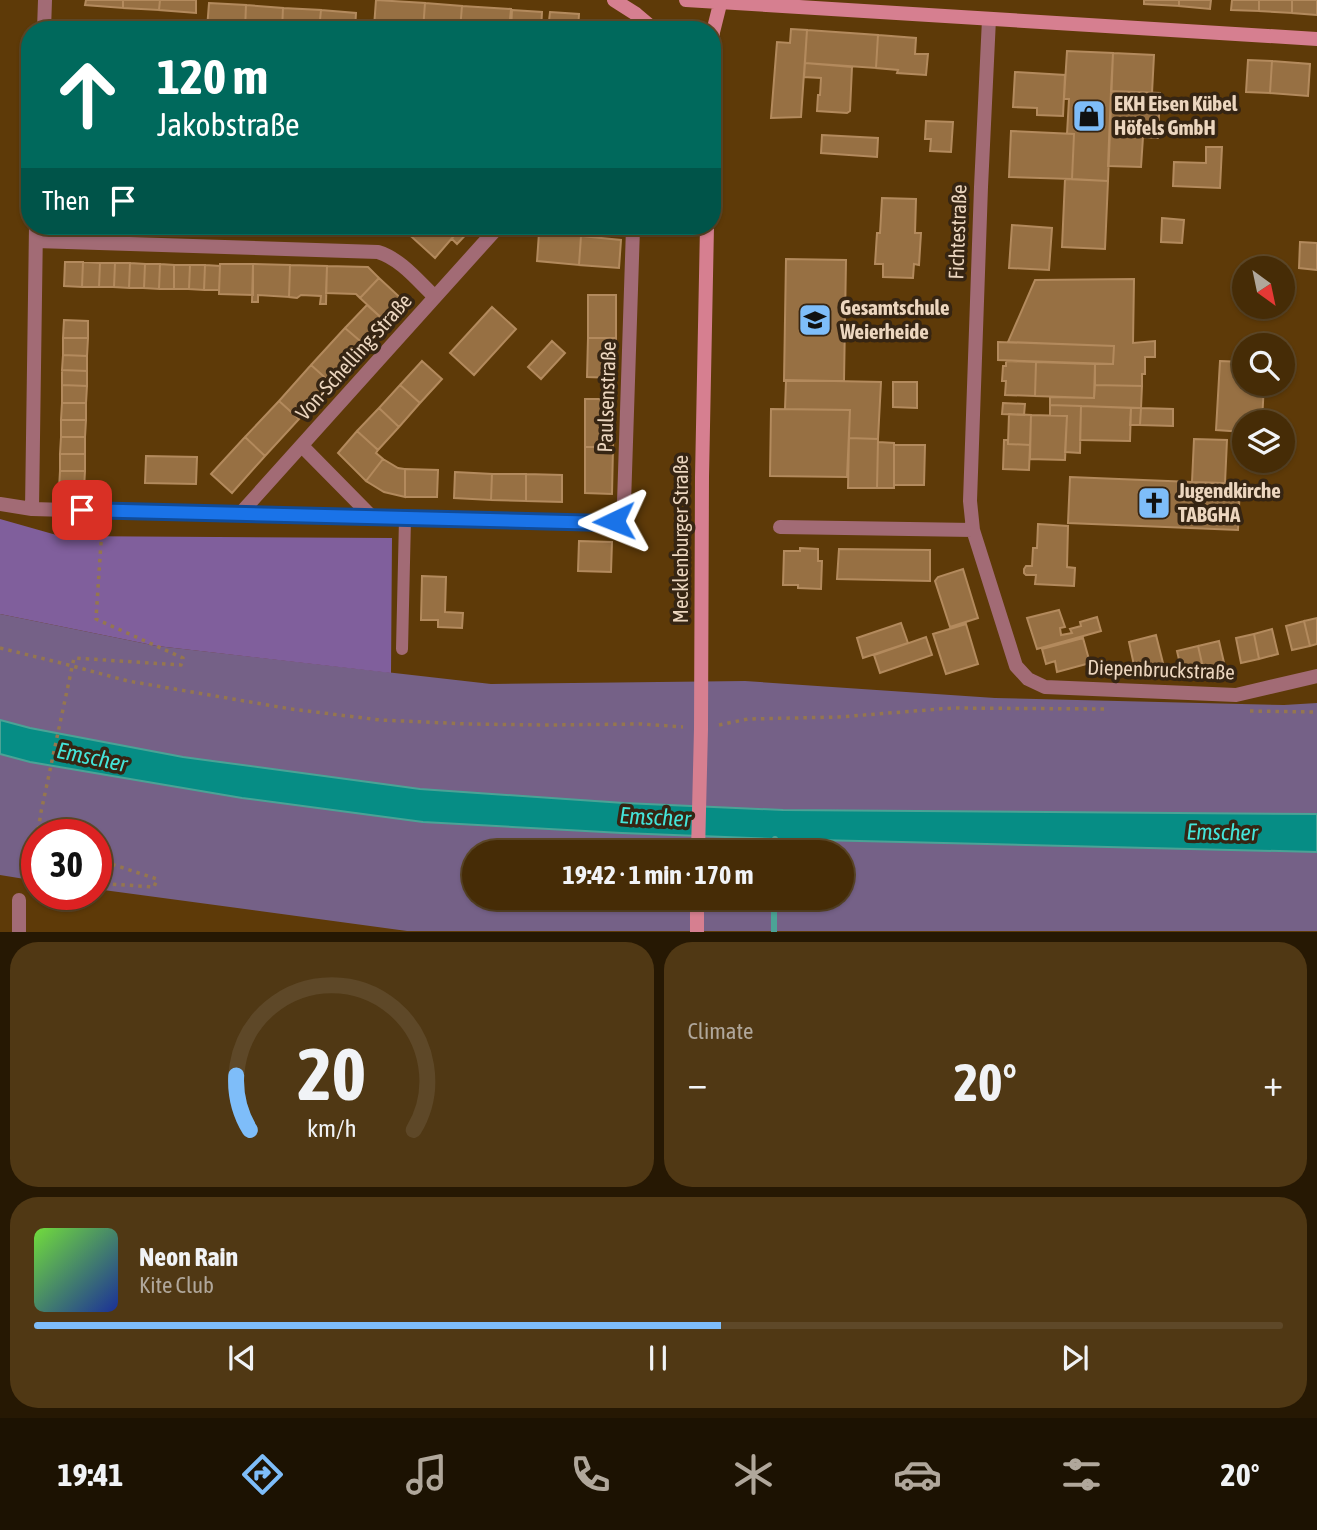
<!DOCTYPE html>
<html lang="en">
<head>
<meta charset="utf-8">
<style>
	:root { --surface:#462c06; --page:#503814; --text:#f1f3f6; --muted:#b0a79b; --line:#5e4828; --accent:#7ebdf9 }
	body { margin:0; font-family:"Asap Condensed",sans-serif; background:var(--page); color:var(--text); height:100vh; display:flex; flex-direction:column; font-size:26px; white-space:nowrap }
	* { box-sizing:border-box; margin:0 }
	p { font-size:23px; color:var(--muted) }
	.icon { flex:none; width:38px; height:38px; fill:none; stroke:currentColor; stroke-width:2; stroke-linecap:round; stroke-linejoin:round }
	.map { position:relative; height:932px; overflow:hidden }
	.details { display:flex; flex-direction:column; gap:10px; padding:10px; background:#261803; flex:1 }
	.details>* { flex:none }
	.top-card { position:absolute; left:21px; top:21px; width:700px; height:214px; border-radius:28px; box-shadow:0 2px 5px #0004,0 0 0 2px var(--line); background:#00695c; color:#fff; overflow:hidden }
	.needle { width:46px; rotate:147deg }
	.buttons { position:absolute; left:1232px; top:256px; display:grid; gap:14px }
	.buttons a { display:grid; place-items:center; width:63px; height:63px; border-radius:50%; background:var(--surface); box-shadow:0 2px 5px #0004,0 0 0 2px var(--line); font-size:35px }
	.speed { position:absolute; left:21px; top:819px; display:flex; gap:14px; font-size:35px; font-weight:700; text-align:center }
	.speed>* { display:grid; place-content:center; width:91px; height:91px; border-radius:50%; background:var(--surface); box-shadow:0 2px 5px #0004,0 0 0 2px var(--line); line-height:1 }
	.speed .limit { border:10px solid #d22; background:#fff; color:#111 }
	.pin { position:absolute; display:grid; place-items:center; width:60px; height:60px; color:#fff; margin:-30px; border-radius:14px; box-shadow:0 4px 10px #0006 }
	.me { position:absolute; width:77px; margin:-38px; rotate:268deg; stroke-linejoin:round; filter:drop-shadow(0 0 5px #0008) }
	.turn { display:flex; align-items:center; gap:24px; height:147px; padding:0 21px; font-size:32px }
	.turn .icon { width:91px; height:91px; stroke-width:2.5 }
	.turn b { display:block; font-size:49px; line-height:60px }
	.then { display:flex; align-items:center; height:66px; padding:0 21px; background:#0003; gap:14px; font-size:26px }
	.big { font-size:52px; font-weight:700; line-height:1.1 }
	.details .card { flex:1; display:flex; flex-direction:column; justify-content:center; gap:10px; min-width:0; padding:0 24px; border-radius:28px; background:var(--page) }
	.details .dial { align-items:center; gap:0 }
	.dial svg { height:182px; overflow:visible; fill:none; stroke:var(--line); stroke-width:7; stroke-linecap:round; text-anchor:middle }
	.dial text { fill:var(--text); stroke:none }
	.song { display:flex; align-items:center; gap:21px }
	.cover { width:84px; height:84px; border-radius:10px; background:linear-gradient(135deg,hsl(100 70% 55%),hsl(230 70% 35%)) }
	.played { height:7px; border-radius:4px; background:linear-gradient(90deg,var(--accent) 55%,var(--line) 55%) }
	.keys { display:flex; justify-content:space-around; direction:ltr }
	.heat { display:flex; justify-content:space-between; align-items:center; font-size:38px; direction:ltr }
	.details .tiles { flex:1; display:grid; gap:10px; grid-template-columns:1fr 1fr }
	.card:last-child { grid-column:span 2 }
	.trip { position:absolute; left:462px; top:840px; width:392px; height:70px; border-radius:35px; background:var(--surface); box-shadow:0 2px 5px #0004,0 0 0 2px var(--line); font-weight:700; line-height:70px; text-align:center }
	.tabs { display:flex; height:112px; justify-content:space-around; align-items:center; background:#1c1202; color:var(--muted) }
	.tabs .icon { width:49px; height:49px }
	.tabs .on { color:var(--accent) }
	.tabs b { font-size:32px; color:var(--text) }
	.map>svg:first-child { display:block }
	.green { fill:#756187; fill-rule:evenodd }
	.forest { fill:#805f9c }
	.water { fill:#068d85; stroke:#4ba396; stroke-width:2 }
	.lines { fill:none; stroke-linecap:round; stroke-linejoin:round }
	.stream { stroke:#4ba396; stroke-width:6 }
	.building { fill:#977043; stroke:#b38a5d; stroke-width:2 }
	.path { stroke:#95764f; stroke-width:3.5; stroke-dasharray:3.5 5; stroke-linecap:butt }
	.lane { stroke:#a26b75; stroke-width:12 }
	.street { stroke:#a26b75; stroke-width:14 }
	.secondary { stroke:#d67f90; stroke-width:14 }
	.route-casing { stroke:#114b97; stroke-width:18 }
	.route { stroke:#1a73e8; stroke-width:12 }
	.labels { text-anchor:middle; stroke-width:7; stroke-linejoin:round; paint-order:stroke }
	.poi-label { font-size:21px; font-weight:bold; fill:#ecd6bf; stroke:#362513; text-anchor:start }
	.street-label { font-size:21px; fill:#ecd6bf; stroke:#362513 }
	.water-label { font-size:23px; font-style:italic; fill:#44e4d9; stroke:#362513 }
</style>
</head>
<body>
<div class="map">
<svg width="1317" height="932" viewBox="0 0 1317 932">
	<rect width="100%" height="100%" fill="#5e3a08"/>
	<path class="green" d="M0,614L157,646L491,684L745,681L995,698L1284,705L1317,703V931H407L96,889V835H37V881L0,875V754L30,761L29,728L0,720ZM474,852H842V898H474Z"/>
	<path class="forest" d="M0,519L60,536L392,538L391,673L157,646L0,614Z"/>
	<path class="water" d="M0,720L30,728L183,757L420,789L624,803L783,810L1317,814V852L775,839L622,833L423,822L242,798L30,762L0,754Z"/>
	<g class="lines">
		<path class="stream" d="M775,852V839
			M774,932V898"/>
	</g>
	<path class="building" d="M86,0H123V8L85,5Z
		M123,0H160L159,10L123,8Z
		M160,0H196V13L159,10Z
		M376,0L425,3L423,30L374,27Z
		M1144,0H1179V6L1144,4Z
		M1179,0H1211L1210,9L1179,6Z
		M1232,0H1259V11L1231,10Z
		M1259,0H1292V13L1259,11Z
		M1292,0H1317V15L1292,13Z
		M209,3L246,5L245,30L207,29Z
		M425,3L462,6L460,30H423Z
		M246,5L283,8L282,30H245Z
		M462,6L511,9L509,30H460Z
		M283,8L321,10L319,30H282Z
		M321,10L356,13L355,30H319Z
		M512,10L542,12L541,30H511Z
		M550,12L579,14L578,30H548Z
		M791,29L807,30L801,117L771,118L777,42L790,43Z
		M807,30L878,35L876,68L805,63Z
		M878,35L916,38L915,54H928L926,75L897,73L898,70L876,68Z
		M1067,51L1113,53L1108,181L1072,179L1074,134H1067L1069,99H1064Z
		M1113,53L1154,55L1152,93L1111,91Z
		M1248,60L1272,61L1270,93L1246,92Z
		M1272,61L1310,64L1308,96L1270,93Z
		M805,63L852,67L850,111L847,113L817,111L818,95H820L821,78L804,77Z
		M1015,72L1065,75L1063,116L1037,115V108L1013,107Z
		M1111,91L1160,93L1158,138L1143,137L1141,167L1108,166Z
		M926,121L953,122L951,152L930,151L931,139H925Z
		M1011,131L1074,134L1072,179L1009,177Z
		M822,135L878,138L877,157L821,153Z
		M1206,147H1222L1220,188L1173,186L1174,162L1206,163Z
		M1065,179L1108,181L1105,249L1062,247Z
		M882,198L916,199L915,233H921L919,265L914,264L913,278L883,277V264H875L877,233H880Z
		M1162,218L1184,220L1182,243L1161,242Z
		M1012,225L1052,228L1049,270L1009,268Z
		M367,226H404L403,229L367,227Z
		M404,226H440L453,237L435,258L403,229Z
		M447,226H474L457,244L452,239L453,237L444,229Z
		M539,233L581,236L579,265L537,261Z
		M581,236L621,240L619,268L579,265Z
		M1300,242L1317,243V270L1299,268Z
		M786,259L846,260L844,381H784Z
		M65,262H83L82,287L64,286Z
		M83,262L100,263L99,287H82Z
		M100,263H115L114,287H99Z
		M115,263H130L129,288L114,287Z
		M130,263L145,264L144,288H129Z
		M145,264H160L159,289L144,288Z
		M160,264L174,265V289H159Z
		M220,264H253V295L219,294Z
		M253,264L290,265L289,297L258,295V302H252Z
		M174,265H190L189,289H174Z
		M190,265H205L204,290L189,289Z
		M205,265L220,266L219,290H204Z
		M290,265L327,266L326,304H320L321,296L301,295L297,298L289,297Z
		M327,266L368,267L379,278L360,298L356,294L326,293Z
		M379,278L406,303L387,323L360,298Z
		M1134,279L1133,343L1155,341V357H1145V374H1142V386L1095,385V364H1113L1114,346L1008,342L1035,280Z
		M588,295H616V338H588Z
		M367,305L387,323L366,346L345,328Z
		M492,307L516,329L474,375L450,353Z
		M64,320L88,321V338H63Z
		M345,328L366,346L331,383L311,365Z
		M63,338H88L87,356L63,355Z
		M588,338H616L615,378L587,377Z
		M552,341L565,353L541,379L528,367Z
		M998,342L1114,346L1113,364L998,360Z
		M63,355L87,356V371L62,370Z
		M422,361L442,379L420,403L400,385Z
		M1006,361L1036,362L1035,396L1005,395L1006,381H1002L1003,366H1006Z
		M1220,361L1244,362V383H1264L1262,422H1244V432L1216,430Z
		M1036,362L1095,364L1094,398L1035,396Z
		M311,365L331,383L299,419L279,401Z
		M62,370L87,371V386L62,385Z
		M786,380L881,382L878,439L849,438L850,410L785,409Z
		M893,382H917V408L893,407Z
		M62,385L87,386L86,403H62Z
		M400,385L420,403L399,427L379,408Z
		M1095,385L1142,386L1141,408L1050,405V397L1094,398Z
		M585,399H614L613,447H585Z
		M279,401L299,419L265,456L245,437Z
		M62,403H86V420H61Z
		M1003,403L1025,404L1024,415L1002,414Z
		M1050,405L1081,406L1080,453L1065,452L1067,416H1050Z
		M1081,406L1131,408L1130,441L1080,440Z
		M379,408L399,427L378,450L357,431Z
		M1131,408H1141L1140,425H1130Z
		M1141,408L1173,409V426L1140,425Z
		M771,409L850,410L847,477L770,476Z
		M1009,414L1031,415L1030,445L1008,444Z
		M1031,415L1067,416L1065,460L1030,459Z
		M61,420H86L85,437H61Z
		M357,431L378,450L376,453L383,459L366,481L338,453Z
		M61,437H85V454H60Z
		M245,437L265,456L232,493L211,474Z
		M849,438L878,439L877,488H848Z
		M1194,439L1227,440L1225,483L1192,482Z
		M1004,440H1008V444L1030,445L1029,470L1003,469Z
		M878,442L894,443V488H877Z
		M894,445H925L924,485H894Z
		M585,447H613L612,494L585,493Z
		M60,454H85V471H60Z
		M146,456L197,457L196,484L145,483Z
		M383,459L398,468L405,469V497L384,492L366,481Z
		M405,469L438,470L437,497H405Z
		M60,471H85L84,489H59Z
		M455,472L492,474L491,500L454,498Z
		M492,474H526V501L491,500Z
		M526,474L562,475V502L526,501Z
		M1070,477L1240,484L1238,530L1068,523Z
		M1038,524L1068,526L1067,567L1075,568L1074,586L1035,584L1036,575H1026L1024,573V569L1026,566H1032L1033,548H1037Z
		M579,541L612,542L611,572L578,571Z
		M800,548L818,549V561H822L821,589L798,588V585H783L784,551H800Z
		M839,549L930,550V581L837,579Z
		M963,569L978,618L950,627L935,581L938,577Z
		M422,576L446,577L445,612L463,613L462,628L438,627V620H421Z
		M1059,610L1065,627L1060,628L1061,635L1072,633L1070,629L1081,626L1080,622L1097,617L1101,631L1037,649L1027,618Z
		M1317,618V644L1310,646L1304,621Z
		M1304,621L1310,646L1292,650L1286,626Z
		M901,623L908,643L863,658L857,638Z
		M966,624L978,664L946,674L933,634Z
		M1272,629L1278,654L1259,659L1254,634Z
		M1254,634L1259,659L1241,663L1236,638Z
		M1156,635L1163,663L1135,670L1129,642Z
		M926,637L932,655L880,673L874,655Z
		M1083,638L1090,663L1057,672L1055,661L1046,664L1042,649Z
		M1219,641L1225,667L1204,672L1198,646Z
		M1198,646L1204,672L1183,677L1177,651Z"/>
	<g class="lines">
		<path class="path" d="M0,648L61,663L128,681L291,709L380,720L468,724L547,725L642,724L683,727
			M1250,711L1317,712
			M719,725L748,719L839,717L953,708L1105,709
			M37,838L41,812L74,658L181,665L183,658L96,619L102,527
			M96,859L157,879L154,887L96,883"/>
		<path class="lane" d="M402,649L405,519"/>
		<path class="street" d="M989,19L981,187L970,501L973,530L1016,666L1028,679L1045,687L1236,695L1317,676
			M44,30L45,0
			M619,226L633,228L707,229
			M36,241L378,252C401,259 418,281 435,297
			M302,446L373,518
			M0,504L32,509L103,511L606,523L620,518L624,503L633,228
			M32,509L36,226
			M239,515L499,226
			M780,527L973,530
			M19,932V900"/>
		<path class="secondary" d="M614,0L636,14L655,30
			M686,0L1317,39
			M712,45L713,32L721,0
			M698,852L701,729L702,477L707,226
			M697,932V898"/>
	</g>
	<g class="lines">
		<defs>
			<path id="route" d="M82,510L606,523L614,521"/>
		</defs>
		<use href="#route" class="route-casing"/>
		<use href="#route" class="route"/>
	</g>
	<defs>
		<symbol id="shop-square" viewBox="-11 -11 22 22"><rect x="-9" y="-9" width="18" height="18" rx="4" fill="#7ebdf9" stroke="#362513"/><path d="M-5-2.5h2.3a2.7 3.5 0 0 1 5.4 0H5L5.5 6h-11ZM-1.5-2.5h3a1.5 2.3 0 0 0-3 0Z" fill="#111"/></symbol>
		<symbol id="school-square" viewBox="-11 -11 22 22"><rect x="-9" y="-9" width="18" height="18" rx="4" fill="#7ebdf9" stroke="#362513"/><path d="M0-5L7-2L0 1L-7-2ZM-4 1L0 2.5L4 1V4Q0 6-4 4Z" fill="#111"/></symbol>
		<symbol id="church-square" viewBox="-11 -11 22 22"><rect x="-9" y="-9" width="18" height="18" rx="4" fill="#7ebdf9" stroke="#362513"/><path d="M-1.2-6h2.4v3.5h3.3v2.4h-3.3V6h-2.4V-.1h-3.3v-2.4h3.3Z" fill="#111"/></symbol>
	</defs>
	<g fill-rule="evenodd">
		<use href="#shop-square" x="1070" y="97" width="38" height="38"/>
		<use href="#school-square" x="796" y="301" width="38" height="38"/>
		<use href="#church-square" x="1135" y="484" width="38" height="38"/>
	</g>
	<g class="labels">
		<g class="poi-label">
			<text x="1114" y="111">EKH Eisen Kübel<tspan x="1114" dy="24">Höfels GmbH</tspan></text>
			<text x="840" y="315">Gesamtschule<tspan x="840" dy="24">Weierheide</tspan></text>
			<text x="1178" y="498">Jugendkirche<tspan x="1178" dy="24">TABGHA</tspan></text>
		</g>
		<g class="street-label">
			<text transform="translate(958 232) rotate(-88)" y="7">Fichtestraße</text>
			<text transform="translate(354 357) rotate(-48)" y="7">Von-Schelling-Straße</text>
			<text transform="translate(607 397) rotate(-88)" y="7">Paulsenstraße</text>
			<text transform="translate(681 539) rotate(-90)" y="7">Mecklenburger Straße</text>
			<text transform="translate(1161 670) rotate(2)" y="7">Diepenbruckstraße</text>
		</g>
		<g class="water-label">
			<text transform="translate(92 757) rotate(12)" y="8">Emscher</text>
			<text transform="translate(655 817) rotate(3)" y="8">Emscher</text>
			<text transform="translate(1222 832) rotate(1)" y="8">Emscher</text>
		</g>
	</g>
</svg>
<div class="buttons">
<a><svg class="needle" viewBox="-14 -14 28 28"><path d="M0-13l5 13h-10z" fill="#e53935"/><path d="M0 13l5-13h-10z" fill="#b0a79b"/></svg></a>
<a><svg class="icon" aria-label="search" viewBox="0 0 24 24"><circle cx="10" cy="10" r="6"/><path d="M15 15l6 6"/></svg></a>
<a><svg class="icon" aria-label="layers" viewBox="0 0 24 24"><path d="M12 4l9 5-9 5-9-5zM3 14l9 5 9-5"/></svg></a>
</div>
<div class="speed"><div class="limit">30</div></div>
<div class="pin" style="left:82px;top:510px;background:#d93025"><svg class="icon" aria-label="arrive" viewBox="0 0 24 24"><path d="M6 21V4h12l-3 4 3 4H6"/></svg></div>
<svg class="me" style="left:614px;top:521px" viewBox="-20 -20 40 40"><path d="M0-17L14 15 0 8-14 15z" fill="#1a73e8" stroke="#fff" stroke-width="4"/></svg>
<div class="trip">19:42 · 1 min · 170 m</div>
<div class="top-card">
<div class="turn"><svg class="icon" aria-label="ahead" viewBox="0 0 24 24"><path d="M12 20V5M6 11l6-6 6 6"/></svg><div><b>120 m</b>Jakobstraße</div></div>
<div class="then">Then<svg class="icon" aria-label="arrive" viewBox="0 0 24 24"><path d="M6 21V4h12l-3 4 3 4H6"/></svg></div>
</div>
</div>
<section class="details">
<div class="tiles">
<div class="card dial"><svg viewBox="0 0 100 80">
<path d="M14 69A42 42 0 1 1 86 69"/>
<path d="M14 69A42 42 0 0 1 8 45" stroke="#7ebdf9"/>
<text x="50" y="56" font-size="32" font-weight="700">20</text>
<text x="50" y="72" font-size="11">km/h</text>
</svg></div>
<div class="card"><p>Climate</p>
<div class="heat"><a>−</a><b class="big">20°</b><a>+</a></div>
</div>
<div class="card">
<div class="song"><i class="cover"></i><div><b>Neon Rain</b><p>Kite Club</p></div></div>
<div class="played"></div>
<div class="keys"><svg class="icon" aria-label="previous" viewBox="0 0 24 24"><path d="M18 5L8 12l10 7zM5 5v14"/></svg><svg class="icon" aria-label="pause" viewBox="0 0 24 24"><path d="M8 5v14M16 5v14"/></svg><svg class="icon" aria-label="next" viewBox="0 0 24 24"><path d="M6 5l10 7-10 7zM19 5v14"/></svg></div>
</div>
</div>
</section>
<nav class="tabs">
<b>19:41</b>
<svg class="icon on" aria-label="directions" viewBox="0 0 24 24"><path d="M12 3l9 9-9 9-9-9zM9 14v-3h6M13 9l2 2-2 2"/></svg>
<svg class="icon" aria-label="music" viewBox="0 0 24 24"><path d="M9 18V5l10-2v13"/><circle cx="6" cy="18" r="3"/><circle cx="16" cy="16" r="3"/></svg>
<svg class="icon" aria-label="phone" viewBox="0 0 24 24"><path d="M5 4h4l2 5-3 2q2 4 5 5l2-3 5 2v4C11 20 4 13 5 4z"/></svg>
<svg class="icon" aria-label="climate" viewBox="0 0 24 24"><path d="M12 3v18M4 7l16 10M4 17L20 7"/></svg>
<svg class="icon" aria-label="car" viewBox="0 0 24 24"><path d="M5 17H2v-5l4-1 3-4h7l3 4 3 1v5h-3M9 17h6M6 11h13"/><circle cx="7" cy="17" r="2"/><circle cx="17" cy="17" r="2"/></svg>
<svg class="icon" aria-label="filters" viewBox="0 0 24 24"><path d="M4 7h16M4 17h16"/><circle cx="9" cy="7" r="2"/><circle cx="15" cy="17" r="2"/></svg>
<b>20°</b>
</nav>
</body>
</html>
